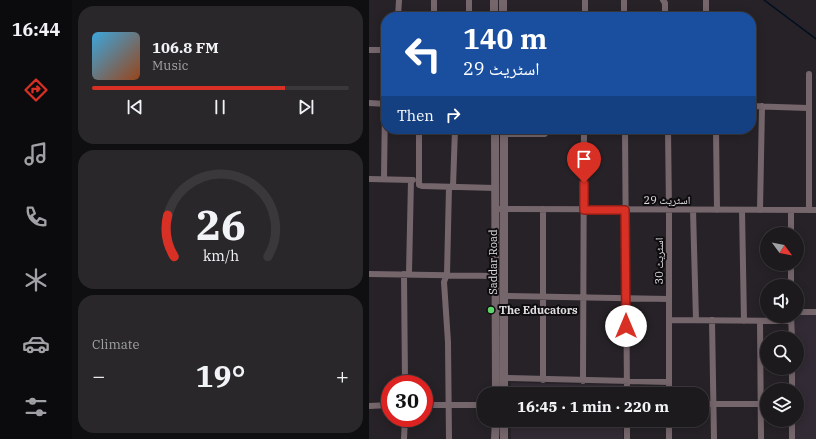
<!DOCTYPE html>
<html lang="en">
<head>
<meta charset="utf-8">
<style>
	:root { --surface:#1c1a1d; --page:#29272a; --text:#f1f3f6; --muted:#a0a1a4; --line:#3a383b; --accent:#d93025 }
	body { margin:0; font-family:"IBM Plex Serif","Noto Naskh Arabic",serif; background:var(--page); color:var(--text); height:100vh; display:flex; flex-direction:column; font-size:15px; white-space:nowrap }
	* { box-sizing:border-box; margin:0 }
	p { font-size:13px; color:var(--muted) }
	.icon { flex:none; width:22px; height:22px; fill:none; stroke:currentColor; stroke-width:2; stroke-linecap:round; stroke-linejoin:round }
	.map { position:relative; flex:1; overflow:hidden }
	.details { display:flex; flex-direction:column; gap:6px; padding:6px; background:#0f0e10; width:297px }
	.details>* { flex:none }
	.guide { position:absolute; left:12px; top:12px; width:375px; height:122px; border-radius:16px; box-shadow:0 2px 10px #0003,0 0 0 1px var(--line); background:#1a4fa0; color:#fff; overflow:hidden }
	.needle { width:26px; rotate:122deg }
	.fabs { position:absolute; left:391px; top:227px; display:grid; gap:8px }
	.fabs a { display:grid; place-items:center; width:44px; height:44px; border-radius:50%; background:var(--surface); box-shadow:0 2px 10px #0003,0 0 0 1px var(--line); font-size:20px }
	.speed { position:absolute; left:12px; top:375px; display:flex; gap:8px; font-size:20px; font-weight:700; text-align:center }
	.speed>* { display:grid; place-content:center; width:52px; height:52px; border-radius:50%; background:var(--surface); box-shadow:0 2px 10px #0003,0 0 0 1px var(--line); line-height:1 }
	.speed .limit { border:6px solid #d22; background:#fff; color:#111 }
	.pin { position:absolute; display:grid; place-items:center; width:34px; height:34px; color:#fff; margin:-41px -17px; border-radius:50% 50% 50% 0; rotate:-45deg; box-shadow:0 0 4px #0007 }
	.pin .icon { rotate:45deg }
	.me { position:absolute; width:44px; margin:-22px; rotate:0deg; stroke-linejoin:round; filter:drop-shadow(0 0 3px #0008) }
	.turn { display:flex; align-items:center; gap:14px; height:84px; padding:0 16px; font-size:18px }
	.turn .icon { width:52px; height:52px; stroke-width:2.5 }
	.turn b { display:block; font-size:28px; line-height:34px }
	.then { display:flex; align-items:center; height:38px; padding:0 16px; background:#0003; gap:8px; font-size:15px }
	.big { font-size:30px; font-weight:700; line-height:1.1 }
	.details .card { flex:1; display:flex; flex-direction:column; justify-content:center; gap:6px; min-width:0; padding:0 14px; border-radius:16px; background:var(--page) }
	.details .dial { align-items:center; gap:0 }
	.dial svg { height:104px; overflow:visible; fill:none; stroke:var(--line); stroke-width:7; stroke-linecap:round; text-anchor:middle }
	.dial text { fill:var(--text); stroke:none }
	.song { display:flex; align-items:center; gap:12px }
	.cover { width:48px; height:48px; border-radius:6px; background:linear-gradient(135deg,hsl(200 70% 55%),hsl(20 70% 35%)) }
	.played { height:4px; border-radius:2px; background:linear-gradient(90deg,var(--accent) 75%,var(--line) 75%) }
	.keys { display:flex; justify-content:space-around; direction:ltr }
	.heat { display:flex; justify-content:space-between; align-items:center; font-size:22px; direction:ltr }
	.trip { position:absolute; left:108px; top:387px; width:232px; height:40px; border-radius:16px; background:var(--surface); box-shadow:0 2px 10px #0003,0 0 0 1px var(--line); font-weight:700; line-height:40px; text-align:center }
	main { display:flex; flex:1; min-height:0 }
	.dock { display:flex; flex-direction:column; width:72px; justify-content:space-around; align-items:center; background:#0b0a0c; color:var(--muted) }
	.dock .icon { width:28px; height:28px }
	.dock .active { color:var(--accent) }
	.dock b { font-size:18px; color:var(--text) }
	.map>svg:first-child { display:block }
	.built { fill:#322a34 }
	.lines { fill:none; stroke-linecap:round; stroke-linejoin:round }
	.stream { stroke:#000e1f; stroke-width:1.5 }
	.minor { stroke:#75666c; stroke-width:6 }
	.tertiary { stroke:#75666c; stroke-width:8 }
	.route-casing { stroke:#8d1f18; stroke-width:10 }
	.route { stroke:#d93025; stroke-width:7 }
	.poi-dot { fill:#5ed56c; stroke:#0e0c0e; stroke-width:1.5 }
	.labels { text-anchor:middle; stroke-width:4; stroke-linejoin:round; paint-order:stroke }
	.street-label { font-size:11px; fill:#e0dee1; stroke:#0e0c0e }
	.poi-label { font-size:11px; font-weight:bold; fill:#e0dee1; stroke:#0e0c0e; text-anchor:start }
</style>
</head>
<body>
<main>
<nav class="dock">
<b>16:44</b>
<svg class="icon active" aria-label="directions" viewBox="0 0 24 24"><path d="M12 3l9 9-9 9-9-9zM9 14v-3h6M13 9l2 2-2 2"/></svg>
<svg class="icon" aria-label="music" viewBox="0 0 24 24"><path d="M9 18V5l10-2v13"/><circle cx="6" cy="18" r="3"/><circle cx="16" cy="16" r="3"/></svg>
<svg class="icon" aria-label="phone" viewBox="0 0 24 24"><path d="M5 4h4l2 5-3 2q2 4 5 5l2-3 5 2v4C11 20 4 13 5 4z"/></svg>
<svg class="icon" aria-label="climate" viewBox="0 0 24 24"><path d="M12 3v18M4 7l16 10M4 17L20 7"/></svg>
<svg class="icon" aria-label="car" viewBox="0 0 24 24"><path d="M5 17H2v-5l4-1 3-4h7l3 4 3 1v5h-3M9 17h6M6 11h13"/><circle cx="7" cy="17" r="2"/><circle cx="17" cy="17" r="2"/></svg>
<svg class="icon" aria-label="filters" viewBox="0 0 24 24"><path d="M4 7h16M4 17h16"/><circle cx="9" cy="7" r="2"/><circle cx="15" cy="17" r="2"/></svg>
</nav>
<section class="details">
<div class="card">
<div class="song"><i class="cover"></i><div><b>106.8 FM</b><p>Music</p></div></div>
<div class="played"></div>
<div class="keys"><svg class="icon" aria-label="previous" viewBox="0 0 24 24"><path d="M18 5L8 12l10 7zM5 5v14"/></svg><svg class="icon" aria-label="pause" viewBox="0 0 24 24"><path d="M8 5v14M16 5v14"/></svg><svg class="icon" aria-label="next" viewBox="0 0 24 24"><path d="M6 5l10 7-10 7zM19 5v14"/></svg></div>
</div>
<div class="card dial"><svg viewBox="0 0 100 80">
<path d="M14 69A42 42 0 1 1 86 69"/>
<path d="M14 69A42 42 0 0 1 9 37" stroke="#d93025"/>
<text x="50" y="56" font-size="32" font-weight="700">26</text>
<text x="50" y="72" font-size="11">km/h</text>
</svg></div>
<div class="card"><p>Climate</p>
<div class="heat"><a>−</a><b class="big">19°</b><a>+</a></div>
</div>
</section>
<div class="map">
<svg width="447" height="439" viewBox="0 0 447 439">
	<rect width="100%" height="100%" fill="#262227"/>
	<path class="built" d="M428,315H447V439H425V420H428V390H425V368H428V338H425V316H428Z
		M142,383L254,385V394H142Z
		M142,420H254V439H142Z"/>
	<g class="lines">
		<path class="stream" d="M395,0L447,39"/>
		<path class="minor" d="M65,0V17
			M255,0V17
			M294,0L296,3V17
			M337,0V17
			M29,17L30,0
			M100,17V0
			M216,17V0
			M0,50H17
			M0,103L17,104
			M382,106L439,108
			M50,129V185L53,186L126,188
			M256,129L258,394
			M299,129L300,210V394
			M347,129L348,210
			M135,134H176L177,129
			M0,179L44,180
			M15,179L16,104
			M84,187L86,129
			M131,209L447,210
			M324,210L327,320
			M373,210L375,321
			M391,210L393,106
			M422,210V234
			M440,210V74
			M422,264V286
			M40,273L42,180
			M0,274L126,276
			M35,274L36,384
			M135,296L300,299
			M428,312H447
			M422,316L423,338
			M300,320L422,321
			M343,320L345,439
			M391,321L392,439
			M423,368V390
			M136,378L300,382
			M174,380V209
			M214,381L215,129
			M333,404H398
			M55,405H115
			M0,406L21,405
			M258,420V439
			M423,420V439
			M35,439L36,418
			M80,439L79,342L75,282L78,274L80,187
			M300,439V420"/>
		<path class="tertiary" d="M125,0V17
			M134,0V17
			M126,129L127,394
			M135,129V394
			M126,439L127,420
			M135,439V420"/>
	</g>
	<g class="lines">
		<defs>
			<path id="route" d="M215,183V210H256L257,326"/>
		</defs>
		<use href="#route" class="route-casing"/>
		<use href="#route" class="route"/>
	</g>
	<circle class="poi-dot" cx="122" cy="310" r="4"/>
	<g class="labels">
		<g class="street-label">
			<text x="298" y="204">اسٹریٹ 29</text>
			<text transform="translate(290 261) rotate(-90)" y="4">اسٹریٹ 30</text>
			<text transform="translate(124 262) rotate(-90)" y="4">Saddar Road</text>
		</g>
		<g class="poi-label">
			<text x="130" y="314">The Educators</text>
		</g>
	</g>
</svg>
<div class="fabs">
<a><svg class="needle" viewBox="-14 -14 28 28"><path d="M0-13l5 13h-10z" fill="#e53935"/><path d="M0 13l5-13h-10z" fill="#a0a1a4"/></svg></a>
<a><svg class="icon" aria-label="sound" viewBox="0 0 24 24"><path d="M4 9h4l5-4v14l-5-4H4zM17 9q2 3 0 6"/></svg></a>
<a><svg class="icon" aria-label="search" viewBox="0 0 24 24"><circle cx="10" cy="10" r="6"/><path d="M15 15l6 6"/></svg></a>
<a><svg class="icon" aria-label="layers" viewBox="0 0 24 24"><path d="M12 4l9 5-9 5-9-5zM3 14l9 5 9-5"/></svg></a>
</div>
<div class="speed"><div class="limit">30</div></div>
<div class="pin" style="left:215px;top:183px;background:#d93025"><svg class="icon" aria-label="arrive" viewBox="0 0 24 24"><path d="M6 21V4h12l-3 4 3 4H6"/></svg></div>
<svg class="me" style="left:257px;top:326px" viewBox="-20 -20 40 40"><circle r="19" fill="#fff"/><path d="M0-13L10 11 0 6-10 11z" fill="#d93025"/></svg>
<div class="trip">16:45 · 1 min · 220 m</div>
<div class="guide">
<div class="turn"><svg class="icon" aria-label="left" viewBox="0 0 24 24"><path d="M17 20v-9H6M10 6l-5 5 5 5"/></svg><div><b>140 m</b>اسٹریٹ 29</div></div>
<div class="then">Then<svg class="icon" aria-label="right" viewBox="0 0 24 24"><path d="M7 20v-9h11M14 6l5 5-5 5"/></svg></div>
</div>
</div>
</main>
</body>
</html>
